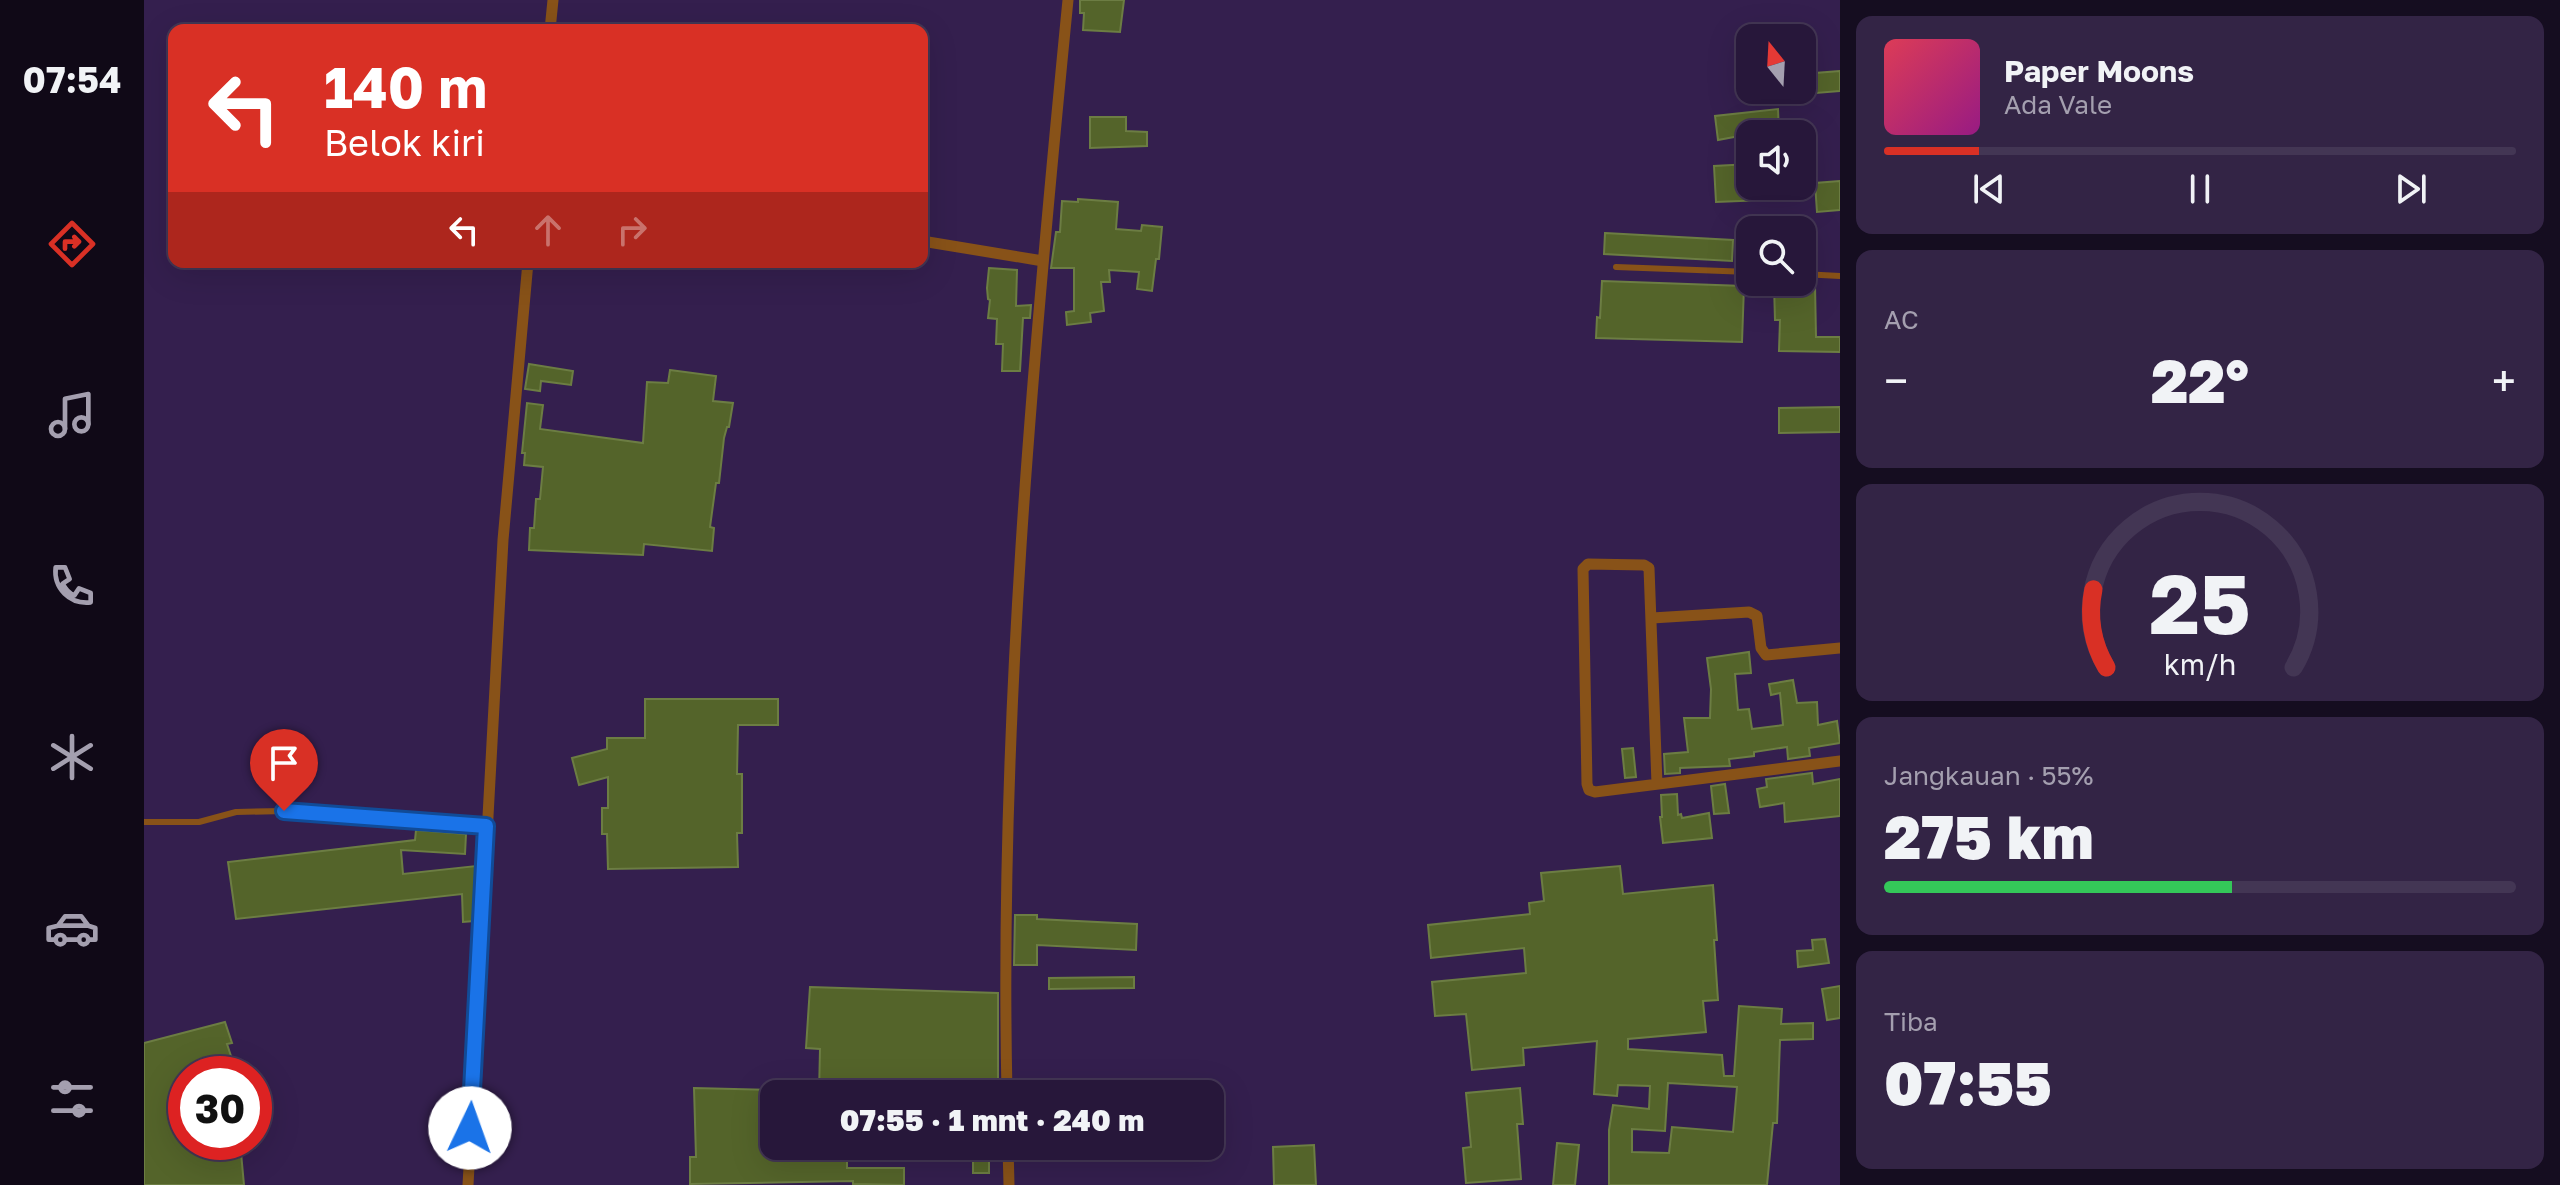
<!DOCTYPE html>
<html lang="id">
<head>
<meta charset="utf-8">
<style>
	:root { --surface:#27173a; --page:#332445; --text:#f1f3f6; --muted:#a49faf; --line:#433654; --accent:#d93025 }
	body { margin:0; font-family:"Golos Text",sans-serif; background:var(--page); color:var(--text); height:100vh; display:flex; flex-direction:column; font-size:30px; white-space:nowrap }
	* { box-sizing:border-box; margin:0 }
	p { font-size:26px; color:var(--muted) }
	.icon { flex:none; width:44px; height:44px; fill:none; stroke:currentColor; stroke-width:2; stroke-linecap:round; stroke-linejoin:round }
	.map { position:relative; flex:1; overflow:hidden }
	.sheet { display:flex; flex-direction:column; gap:16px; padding:16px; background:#150d20; width:720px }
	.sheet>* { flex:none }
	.banner { position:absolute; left:24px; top:24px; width:760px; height:244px; border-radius:16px; box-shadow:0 8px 32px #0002,0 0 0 2px var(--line); background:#d93025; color:#fff; overflow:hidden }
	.needle { width:52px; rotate:342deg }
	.controls { position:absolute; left:1592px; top:24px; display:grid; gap:16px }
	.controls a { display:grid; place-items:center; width:80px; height:80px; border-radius:16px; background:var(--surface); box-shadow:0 8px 32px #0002,0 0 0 2px var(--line); font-size:40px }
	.speed { position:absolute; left:24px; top:1056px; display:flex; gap:16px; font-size:40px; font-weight:700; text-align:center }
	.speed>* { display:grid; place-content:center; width:104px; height:104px; border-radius:50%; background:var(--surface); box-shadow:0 8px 32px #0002,0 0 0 2px var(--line); line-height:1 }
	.speed .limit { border:12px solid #d22; background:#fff; color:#111 }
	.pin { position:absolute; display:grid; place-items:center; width:68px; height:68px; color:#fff; margin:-82px -34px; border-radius:50% 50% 50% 0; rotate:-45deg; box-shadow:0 0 8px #0007 }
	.pin .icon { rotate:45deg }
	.me { position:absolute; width:88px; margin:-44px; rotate:3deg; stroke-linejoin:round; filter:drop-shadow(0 0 6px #0008) }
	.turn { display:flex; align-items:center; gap:28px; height:168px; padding:0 24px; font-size:36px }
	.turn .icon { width:104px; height:104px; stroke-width:2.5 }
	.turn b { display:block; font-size:56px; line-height:68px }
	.lanes { display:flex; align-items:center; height:76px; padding:0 24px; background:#0003; justify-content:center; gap:40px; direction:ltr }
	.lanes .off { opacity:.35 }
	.big { font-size:60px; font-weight:800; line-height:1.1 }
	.sheet .widget { flex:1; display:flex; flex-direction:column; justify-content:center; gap:12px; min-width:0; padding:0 28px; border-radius:16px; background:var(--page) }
	.sheet .dial { align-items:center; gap:0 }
	.dial svg { height:208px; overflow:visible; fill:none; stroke:var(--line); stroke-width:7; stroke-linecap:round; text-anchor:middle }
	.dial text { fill:var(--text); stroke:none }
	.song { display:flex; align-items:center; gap:24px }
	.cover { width:96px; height:96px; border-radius:12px; background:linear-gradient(135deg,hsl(350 70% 55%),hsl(310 70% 35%)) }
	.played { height:8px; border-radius:4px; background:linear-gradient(90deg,var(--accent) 15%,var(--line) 15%) }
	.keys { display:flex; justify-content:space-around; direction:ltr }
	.heat { display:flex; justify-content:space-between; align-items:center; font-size:44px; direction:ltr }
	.charge { height:12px; border-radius:6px; background:linear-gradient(90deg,#34c759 55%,var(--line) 0) }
	.trip { position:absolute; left:616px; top:1080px; width:464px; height:80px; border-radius:16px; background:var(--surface); box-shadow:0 8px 32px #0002,0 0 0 2px var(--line); font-weight:800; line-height:80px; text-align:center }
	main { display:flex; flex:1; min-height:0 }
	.menu { display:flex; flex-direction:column; width:144px; justify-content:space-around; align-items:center; background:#100917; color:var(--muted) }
	.menu .icon { width:56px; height:56px }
	.menu .active { color:var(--accent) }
	.menu b { font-size:36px; color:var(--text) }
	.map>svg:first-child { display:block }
	.building { fill:#54642a; stroke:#6c7d43; stroke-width:2; fill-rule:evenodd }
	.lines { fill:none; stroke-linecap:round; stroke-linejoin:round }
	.service { stroke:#885218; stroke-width:6 }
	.minor { stroke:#885218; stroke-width:11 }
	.route-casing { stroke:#114b97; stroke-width:20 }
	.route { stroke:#1a73e8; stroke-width:14 }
</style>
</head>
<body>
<main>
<nav class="menu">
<b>07:54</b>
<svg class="icon active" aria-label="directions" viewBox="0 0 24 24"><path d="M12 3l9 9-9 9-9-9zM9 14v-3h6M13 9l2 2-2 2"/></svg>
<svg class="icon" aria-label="music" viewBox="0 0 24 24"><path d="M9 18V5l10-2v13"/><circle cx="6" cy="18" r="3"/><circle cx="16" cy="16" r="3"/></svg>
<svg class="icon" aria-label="phone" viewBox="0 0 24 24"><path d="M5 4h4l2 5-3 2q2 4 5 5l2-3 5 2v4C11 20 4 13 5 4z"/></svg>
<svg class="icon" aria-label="climate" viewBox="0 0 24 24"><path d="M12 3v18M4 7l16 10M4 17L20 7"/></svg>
<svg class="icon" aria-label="car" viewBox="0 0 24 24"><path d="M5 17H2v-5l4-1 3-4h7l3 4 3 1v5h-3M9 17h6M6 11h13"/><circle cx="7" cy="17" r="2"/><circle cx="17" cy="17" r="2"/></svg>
<svg class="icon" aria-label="filters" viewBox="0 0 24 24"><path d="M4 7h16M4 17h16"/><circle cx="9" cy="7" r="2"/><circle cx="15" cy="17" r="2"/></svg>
</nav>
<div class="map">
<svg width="1696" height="1185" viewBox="0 0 1696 1185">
	<rect width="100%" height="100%" fill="#341f4e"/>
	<path class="building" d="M936,0H980L976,32L939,30L940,13H936Z
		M1696,71V91L1672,93L1671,73Z
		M1634,109L1635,134H1606L1574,140L1571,116Z
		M946,117H982V131L1003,132V146L946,148Z
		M1606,164V186H1621V200L1572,202L1570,166Z
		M1696,181V210L1673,212L1671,183Z
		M934,199L974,202L972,229L997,231L998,225L1018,227L1015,259H1012L1008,291L993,289L995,272L965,270L966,282H957L960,311L946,313L947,322L923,325L922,312L930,311V268H907L912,232H916L918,201L934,202Z
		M1461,233L1589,240L1588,261L1460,254Z
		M845,268L873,270L872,306L887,305L886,318H879L876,371H858L859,344H852L853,319L844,318L846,300L844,299L843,288Z
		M1458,281L1600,286L1598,342L1452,338L1453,317L1456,318Z
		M1630,285H1671L1672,337H1696V352L1635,351L1636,320H1631Z
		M385,364L429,371L427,385L397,381L396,391L381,389Z
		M526,370L572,376L569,401L589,403L585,427H583L580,438L575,483H572L566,527L570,528L568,551L500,544L499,555L385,550L386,528H390L392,499H396L399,467L380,465L381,453H378L383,403L399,405L396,429L499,443L503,382L524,383Z
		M1696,407V432L1635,433V408Z
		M1605,652L1607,673L1591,674L1594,710L1605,709L1608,729L1639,725L1636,693L1627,695L1625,684L1649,680L1653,703L1673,702L1674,725L1693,721L1696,743L1665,748L1666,756L1644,759L1643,747L1610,752V756L1585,759L1586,766L1536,768V773L1521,774L1520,754L1544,752L1540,718H1566L1567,689L1563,658Z
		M501,699H634V725H594L593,774H598V833H593L594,867L464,869L463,834H458V808H464V777L435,785L428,758L463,749V738H501Z
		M1489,748L1492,777L1481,778L1478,749Z
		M1668,773L1669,784L1696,779V816L1641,822L1640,803L1616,807L1613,789L1623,787L1622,779Z
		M1581,784L1585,813L1570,814L1567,786Z
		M1533,794L1534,815L1537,814L1538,818L1565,813L1568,838L1519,843L1516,817H1518L1517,795Z
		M272,830L322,834L321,854L257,850L259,874L332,866L330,921L319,922L318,894L92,919L84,862L271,840Z
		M1476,866L1479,894L1569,885L1573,940H1570L1574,1000L1559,1001L1562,1032L1484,1039V1049L1578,1055L1580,1076H1590L1595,1006L1638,1009L1637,1024L1669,1023V1039L1636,1040L1633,1123H1629L1623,1185H1465V1130L1469,1105L1505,1109L1506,1086L1474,1085L1473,1096L1450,1094L1453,1041L1379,1048L1380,1065L1328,1070L1322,1014L1291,1016L1288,982L1382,973L1380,948L1287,958L1284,925L1386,914L1385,903L1400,901L1397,873ZM1524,1083L1593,1087L1589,1132L1528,1127L1525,1153L1488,1152V1129L1521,1131Z
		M871,915H893V919L993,924L992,950L893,945V965H870Z
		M1681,939L1685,963L1654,967L1653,951L1669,950L1668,940Z
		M990,977V988L905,989V978Z
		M1696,986V1018L1683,1020L1678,989Z
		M666,987L854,993V1094H675L676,1049L662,1048Z
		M81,1022L88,1043L83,1044L92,1071L78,1074H42V1142H96L100,1185H0V1043Z
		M550,1088L630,1090V1146H703V1168H760V1185L709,1184V1181L546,1184V1157H552Z
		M1376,1088L1379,1124H1373L1377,1179L1322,1183L1319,1148L1327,1147L1322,1093Z
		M1413,1143L1435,1145L1431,1185H1409Z
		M1170,1145L1172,1185H1130L1129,1147Z
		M829,1146H845V1173H829Z"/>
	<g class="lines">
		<path class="service" d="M1472,267L1606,272
			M1658,274L1696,276
			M0,822H55L92,812L140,811L342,826"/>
		<path class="minor" d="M406,30L409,0
			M778,241L899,261
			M1508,618L1605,612L1613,616L1617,648L1622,655L1696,648
			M1513,784L1505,568L1500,565L1444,564L1439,569L1443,784L1445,790L1451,792L1696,761
			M863,1094C855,728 888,364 924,0
			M864,1146L865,1185
			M324,1185L359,540L384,262"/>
	</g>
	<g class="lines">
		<defs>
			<path id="route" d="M140,811L342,826L326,1128"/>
		</defs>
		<use href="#route" class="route-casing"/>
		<use href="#route" class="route"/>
	</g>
</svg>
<div class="controls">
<a><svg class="needle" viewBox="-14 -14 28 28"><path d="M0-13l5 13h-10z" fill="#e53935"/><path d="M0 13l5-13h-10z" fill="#a49faf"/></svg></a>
<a><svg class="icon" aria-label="sound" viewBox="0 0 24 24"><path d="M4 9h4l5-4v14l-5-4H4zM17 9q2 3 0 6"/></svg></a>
<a><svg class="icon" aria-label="search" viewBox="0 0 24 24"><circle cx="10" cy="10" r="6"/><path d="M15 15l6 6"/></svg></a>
</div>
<div class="speed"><div class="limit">30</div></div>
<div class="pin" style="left:140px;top:811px;background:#d93025"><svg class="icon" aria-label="arrive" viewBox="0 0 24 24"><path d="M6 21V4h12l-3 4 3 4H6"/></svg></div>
<svg class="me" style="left:326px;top:1128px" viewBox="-20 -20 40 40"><circle r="19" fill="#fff"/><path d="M0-13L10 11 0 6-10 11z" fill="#1a73e8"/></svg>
<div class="trip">07:55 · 1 mnt · 240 m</div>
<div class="banner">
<div class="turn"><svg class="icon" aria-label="left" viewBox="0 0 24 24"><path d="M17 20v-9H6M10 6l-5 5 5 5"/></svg><div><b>140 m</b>Belok kiri</div></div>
<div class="lanes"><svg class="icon" aria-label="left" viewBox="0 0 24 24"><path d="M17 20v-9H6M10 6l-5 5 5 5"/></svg><svg class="icon off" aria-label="ahead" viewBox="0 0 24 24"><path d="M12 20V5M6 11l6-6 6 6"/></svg><svg class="icon off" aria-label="right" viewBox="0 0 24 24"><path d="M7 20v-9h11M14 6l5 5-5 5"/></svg></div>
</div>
</div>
<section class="sheet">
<div class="widget">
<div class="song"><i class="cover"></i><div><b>Paper Moons</b><p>Ada Vale</p></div></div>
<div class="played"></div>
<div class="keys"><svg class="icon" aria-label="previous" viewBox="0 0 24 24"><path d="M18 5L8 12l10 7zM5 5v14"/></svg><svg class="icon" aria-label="pause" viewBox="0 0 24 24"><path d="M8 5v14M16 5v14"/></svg><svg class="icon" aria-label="next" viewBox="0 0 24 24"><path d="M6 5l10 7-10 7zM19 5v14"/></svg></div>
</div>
<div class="widget"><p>AC</p>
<div class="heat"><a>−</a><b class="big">22°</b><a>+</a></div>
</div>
<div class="widget dial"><svg viewBox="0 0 100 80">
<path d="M14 69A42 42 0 1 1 86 69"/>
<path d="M14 69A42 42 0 0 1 9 39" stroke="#d93025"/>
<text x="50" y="56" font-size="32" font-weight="700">25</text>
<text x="50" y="72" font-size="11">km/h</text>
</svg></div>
<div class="widget"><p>Jangkauan · 55%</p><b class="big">275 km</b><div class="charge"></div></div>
<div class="widget"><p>Tiba</p><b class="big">07:55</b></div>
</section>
</main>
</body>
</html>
